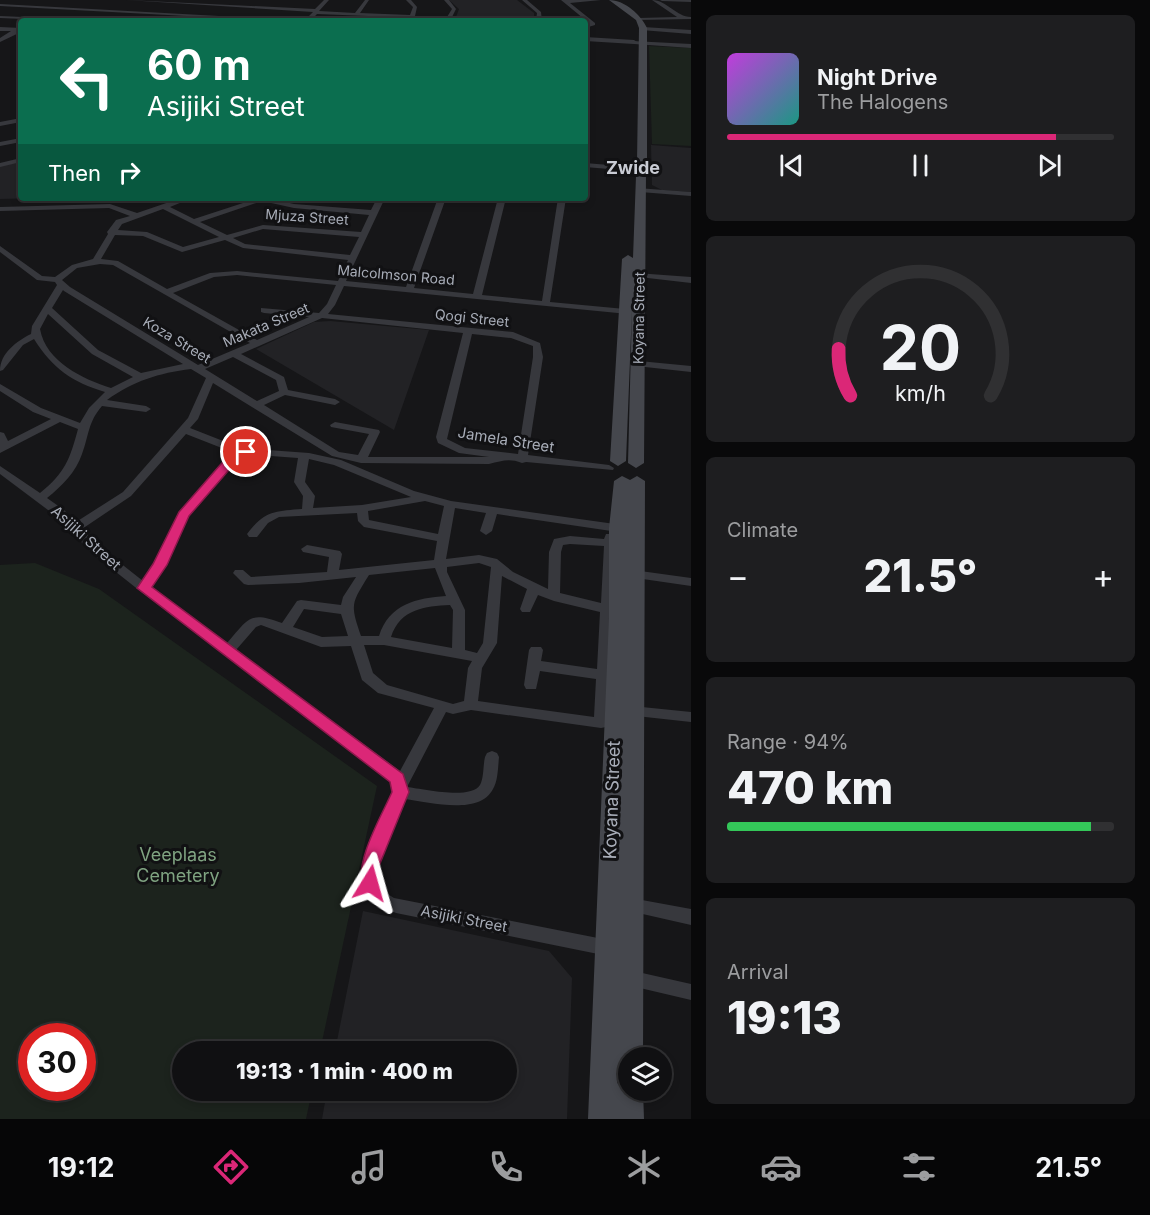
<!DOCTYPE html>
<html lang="en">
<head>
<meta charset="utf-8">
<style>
	:root { --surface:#101012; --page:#1e1e20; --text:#f1f3f6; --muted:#9c9d9f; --line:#303032; --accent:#db2777 }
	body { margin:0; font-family:Inter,sans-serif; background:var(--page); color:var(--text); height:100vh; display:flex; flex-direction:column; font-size:22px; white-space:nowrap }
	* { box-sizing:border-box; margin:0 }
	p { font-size:20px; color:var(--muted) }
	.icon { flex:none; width:33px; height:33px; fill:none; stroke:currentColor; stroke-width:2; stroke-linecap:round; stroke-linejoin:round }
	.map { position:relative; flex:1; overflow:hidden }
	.details { display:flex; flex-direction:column; gap:15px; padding:15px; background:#09090a; width:459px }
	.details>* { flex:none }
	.hud { position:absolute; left:18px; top:18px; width:570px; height:183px; border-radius:6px; box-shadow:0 3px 9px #0003,0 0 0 2px var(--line); background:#0b6e4f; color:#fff; overflow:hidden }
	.fabs { position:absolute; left:618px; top:1047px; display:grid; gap:12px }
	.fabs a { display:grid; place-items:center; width:54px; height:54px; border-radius:50%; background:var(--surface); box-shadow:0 3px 9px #0003,0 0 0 2px var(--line); font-size:30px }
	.speed { position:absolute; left:18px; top:1023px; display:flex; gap:12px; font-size:30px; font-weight:700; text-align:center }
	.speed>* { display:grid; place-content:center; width:78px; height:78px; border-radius:50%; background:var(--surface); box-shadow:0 3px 9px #0003,0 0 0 2px var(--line); line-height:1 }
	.speed .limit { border:9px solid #d22; background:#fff; color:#111 }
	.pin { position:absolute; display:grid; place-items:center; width:51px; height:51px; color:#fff; margin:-26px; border:3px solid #fff; border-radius:50%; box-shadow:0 2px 6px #0007 }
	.me { position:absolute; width:66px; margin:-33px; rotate:8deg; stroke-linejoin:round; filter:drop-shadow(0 0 4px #0008) }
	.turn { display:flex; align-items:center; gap:21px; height:126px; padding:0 30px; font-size:27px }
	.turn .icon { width:78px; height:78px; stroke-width:2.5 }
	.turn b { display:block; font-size:42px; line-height:51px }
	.then { display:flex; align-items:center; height:57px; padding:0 30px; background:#0003; gap:12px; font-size:22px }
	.big { font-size:45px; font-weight:800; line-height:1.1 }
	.details .tile { flex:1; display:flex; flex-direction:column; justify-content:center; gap:9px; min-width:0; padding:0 21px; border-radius:9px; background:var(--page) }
	.details .dial { align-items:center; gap:0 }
	.dial svg { height:156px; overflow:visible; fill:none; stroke:var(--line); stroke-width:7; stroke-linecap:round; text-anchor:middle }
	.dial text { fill:var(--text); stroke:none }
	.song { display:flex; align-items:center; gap:18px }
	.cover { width:72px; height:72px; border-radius:9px; background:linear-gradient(135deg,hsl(290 70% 55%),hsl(170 70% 35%)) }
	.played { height:6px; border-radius:3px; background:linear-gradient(90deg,var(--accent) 85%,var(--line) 85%) }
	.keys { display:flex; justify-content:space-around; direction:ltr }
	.heat { display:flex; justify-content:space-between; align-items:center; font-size:33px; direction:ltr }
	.charge { height:9px; border-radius:4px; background:linear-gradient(90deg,#34c759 94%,var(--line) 0) }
	.trip { position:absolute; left:172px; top:1041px; width:345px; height:60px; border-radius:30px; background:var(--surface); box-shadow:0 3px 9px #0003,0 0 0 2px var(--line); font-weight:800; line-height:60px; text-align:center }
	.dock { display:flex; height:96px; justify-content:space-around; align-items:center; background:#060607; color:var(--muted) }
	.dock .icon { width:42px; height:42px }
	.dock .on { color:var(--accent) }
	.dock b { font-size:27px; color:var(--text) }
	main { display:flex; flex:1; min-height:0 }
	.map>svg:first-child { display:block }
	.built { fill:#222225 }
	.green { fill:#1c231d; fill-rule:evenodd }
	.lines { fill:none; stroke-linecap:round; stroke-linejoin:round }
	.minor { fill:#37383d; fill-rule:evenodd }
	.tertiary { fill:#37383d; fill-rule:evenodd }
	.secondary { fill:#45474d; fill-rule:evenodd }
	.route { fill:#db2777; stroke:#8e194d; stroke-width:1.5 }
	.labels { text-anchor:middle; stroke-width:6; stroke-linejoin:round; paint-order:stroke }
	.far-street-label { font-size:14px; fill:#a8adb8; stroke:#111113 }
	.street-label { font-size:15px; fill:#a8adb8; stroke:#111113 }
	.far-district-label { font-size:18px; font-weight:bold; fill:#c9ccd4; stroke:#111113 }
	.near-street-label { font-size:18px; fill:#a8adb8; stroke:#111113 }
	.near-park-label { font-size:18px; fill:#7fa381; stroke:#111113 }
</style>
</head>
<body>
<main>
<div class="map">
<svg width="691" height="1119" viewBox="0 0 691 1119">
	<rect width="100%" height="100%" fill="#161618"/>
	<path class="built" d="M449,0H517L534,13V19L510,21L458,18L456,17L459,9Z
		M651,145L691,148V192L662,190L652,185Z
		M21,162V198H36L0,199V166Z
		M330,321L429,330L394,430L256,349L314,322Z
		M363,911L549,951L572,978L567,1119H322L327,1091L507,1090V1052L335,1051Z"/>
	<path class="green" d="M649,46L691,48V146L652,144Z
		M35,563L99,589L377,786L320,1051L183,1052V1090L312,1091L306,1119H0V565ZM32,1036H82V1088H32Z"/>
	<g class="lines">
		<path class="minor" d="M126,0L315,9L324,0H329L319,11L355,13L365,0H369L360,13L410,15L413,7L406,0H411L417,7L415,16L447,17L452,9L444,0H449L456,9L452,17L495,21L317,14L310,21H304L313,12Z
			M522,0H527L541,12L542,21H536L537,13Z
			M561,0H601L570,3L595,23V25L585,28V24L589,23Z
			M652,0C667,0 676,17 691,17V19L637,20L639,18L677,17Z
			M660,0H691V2L662,1Z
			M0,4L275,19L278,21L0,6Z
			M0,16L70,19L73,21L0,18Z
			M0,27L21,28V32L0,42V38L11,31H0Z
			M643,27L691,30V34L641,30Z
			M585,37L634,40L637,42L634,44L585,41Z
			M21,118V122L0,126V122Z
			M21,138V142L0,146V142Z
			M21,158V162L0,167V163Z
			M585,163L621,166L624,168L621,170L585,167Z
			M637,188L691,192V196L640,192H637Z
			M181,198H192L170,207L194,219L258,198H267L294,204L371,210L377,198H385L346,281L406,287L438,198H446L414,288L473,294L498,198H506L482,295L542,301L558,198H566L550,302L625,309L628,310V314L344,286L335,305L328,314L513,332L540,343L543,357L528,455L609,465L614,468L613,470L526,462L522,463C509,458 502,461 489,464L361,463L332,456L213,383L198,419L190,428L241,448L309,453L341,460L414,491L451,501L622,525L624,528L618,532L497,514L492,531L486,535L480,531L486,513L455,508L446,559L479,555L497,559L513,572L548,589L549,552L554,539L570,536L604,539L606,534H614L616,543L608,723L606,727L601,728L471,710L453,714L446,712L407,787C423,789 471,800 480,785C484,778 483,765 485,757L487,753L492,751L497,753L499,757C498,767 498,781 493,789C479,816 429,802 405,799L377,872L380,886L386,893L394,898L608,940L614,942L617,948L614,954L608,956L396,913L379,906L370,899L363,885L361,872L392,792L393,784L389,778L140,591L92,553L56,516L0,474V466L40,493C65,473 70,459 78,429L60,422L0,453V432L4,433L8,441L51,419L33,412L0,391V384L41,408L80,423L89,408L105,392C72,382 53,369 34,339L23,345L3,370L0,371C0,353 17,341 31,334L32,326L57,285L55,282L37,280L0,252V246L42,276L55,277L72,265L93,259L108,234L107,232L116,220L130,216L109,208L0,211V207L110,204L137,213ZM262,201L294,208L369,215L361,232L263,225L227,235L200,222ZM163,209L219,237L183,247L147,232L118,230L122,224ZM263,229L359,237L350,255L245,244L233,238ZM115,235L143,236L182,252L225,240L243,248L348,260L338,281L237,271L210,273L167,289L118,261L101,259ZM100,264L113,265L250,343L198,365L70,287L62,280L77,268ZM237,275L336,285L327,304L319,313L261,308V312L264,313L309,317L257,340L173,293L214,277ZM63,290L64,291L183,364L141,373L98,350L52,308ZM48,314L92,354L133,377L111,388C83,379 46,362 40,329ZM322,318L463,333L436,437L438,443L459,453L489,457H368L380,432L379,430L335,422L330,425L331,427L369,434L358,455L339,452L264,405L285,395L335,405L340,402L335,399L288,390L284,377L241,354ZM472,334L511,338L533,346V357L518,454L465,448L447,439ZM233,357L276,380L279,391L257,401L205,369ZM191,369L206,378L188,418L123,492L76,522L64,510L47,498C62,486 76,472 82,454C89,435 88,422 102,406L146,412L151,409L146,406L107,400C133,381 159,373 191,369ZM186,434L232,452L180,512L154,564L143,581L100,547L82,529L131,496ZM242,454L298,458L294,482L303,496L302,509C275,511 264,511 247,534L249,537H257L268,523L279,517L357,513L358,521L364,527L437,541L434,560L339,570L342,554L340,551L307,545L301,549L303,552L329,557L327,572L251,577L243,570H235L233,573L244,584L248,585L299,583L356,577L343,597L341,605L301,600L297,601L282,623C249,611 249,618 227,643L151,587L166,565L189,516ZM309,459L334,465L411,497L362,505L313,508L315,496L305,482ZM425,501L444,506L438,534L369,520L368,511ZM570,544L604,546L601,603L560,593L561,552L563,545ZM479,563L491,567L483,643L477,653L465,650V610L447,572V567ZM435,568L446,596C417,598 389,604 379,636H361C350,604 351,604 369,575ZM502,576L527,589L520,609L522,612H530L538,595L554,601L600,612L597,669L541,661L543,650L541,647H531L529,650L524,685L526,689H536L540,671L596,679L594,717L478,701L482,668L497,643ZM450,605L453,610L452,648L391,637C400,609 425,606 450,605ZM304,609L341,614L348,636L322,637L293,627ZM261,625L321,647L351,646L362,680L378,693L434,708L400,771L236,650L256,627ZM364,645H384L472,661L468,668L464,701L453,704L387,685L373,673Z
			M636,273L691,277V283L639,277H636Z
			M639,361L691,366V372L636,366L634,364Z
			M633,570L691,578V586L629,577L627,574L629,571Z
			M632,706L691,712V722L627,715L625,711L627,707Z
			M631,898L691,909V925L625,910L623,905L625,900Z
			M629,970L691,984V1000L623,984L620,978L623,972Z"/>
		<path class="tertiary" d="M632,41L691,44V48L634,44Z"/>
		<path class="secondary" d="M609,0C625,0 641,15 647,28V166L650,170L646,173L644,463L636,468L628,463L632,309L626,461L618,466L610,461L622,259L628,255L633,258L636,176L616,168L626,162H637L639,28L636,20Z
			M622,476L630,480L637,476L645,481L643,1058H628V1072L618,1064L617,1084L619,1080L628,1076V1090H643L644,1119H588L609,618V528L614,481Z"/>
	</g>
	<path class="route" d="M239,447L252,452L242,455L189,516L167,565L152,587L403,774L409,792L379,866V883L377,889L370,892L364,889C352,865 382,815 392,792L390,782L137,588L153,564L179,512L235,448Z"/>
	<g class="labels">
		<g class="far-street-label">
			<text transform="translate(307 217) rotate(4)" y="5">Mjuza Street</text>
			<text transform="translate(396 275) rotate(5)" y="5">Malcolmson Road</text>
			<text transform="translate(472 318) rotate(6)" y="5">Qogi Street</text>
			<text transform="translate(639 318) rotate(-89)" y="5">Koyana Street</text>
			<text transform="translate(266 325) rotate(-23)" y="5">Makata Street</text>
			<text transform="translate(177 340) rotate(31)" y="5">Koza Street</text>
		</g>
		<g class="street-label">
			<text transform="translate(506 440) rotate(9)" y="5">Jamela Street</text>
			<text transform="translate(86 538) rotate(42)" y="5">Asijiki Street</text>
			<text transform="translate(464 919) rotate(11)" y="5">Asijiki Street</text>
		</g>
		<g class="far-district-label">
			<text x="633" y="174">Zwide</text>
		</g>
		<g class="near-street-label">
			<text transform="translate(612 800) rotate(-88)" y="6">Koyana Street</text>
		</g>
		<g class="near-park-label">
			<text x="178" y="861">Veeplaas<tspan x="178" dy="21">Cemetery</tspan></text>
		</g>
	</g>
</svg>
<div class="fabs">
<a><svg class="icon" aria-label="layers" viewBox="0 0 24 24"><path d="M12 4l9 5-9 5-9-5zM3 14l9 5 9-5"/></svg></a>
</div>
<div class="speed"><div class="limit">30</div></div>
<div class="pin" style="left:246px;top:452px;background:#d93025"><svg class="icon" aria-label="arrive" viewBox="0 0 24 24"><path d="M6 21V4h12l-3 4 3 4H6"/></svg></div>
<svg class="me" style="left:370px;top:883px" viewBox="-20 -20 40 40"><path d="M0-17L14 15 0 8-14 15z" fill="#db2777" stroke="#fff" stroke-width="4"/></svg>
<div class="trip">19:13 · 1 min · 400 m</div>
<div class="hud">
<div class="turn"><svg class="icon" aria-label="left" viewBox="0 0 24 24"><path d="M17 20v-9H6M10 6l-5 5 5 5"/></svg><div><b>60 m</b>Asijiki Street</div></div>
<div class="then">Then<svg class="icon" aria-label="right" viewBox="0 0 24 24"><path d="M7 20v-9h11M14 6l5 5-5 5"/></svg></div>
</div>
</div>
<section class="details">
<div class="tile">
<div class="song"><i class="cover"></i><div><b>Night Drive</b><p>The Halogens</p></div></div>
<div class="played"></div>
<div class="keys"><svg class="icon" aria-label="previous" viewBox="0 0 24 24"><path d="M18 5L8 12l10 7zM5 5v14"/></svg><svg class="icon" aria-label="pause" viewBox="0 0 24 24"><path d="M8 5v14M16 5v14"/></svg><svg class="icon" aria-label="next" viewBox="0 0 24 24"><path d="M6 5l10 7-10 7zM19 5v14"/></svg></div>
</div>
<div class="tile dial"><svg viewBox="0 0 100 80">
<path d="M14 69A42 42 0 1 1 86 69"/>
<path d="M14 69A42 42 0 0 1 8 45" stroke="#db2777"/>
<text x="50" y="56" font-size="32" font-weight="700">20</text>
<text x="50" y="72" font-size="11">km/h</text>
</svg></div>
<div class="tile"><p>Climate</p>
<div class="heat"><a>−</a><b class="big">21.5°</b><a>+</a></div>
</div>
<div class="tile"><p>Range · 94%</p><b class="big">470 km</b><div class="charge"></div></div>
<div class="tile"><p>Arrival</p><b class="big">19:13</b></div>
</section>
</main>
<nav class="dock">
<b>19:12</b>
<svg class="icon on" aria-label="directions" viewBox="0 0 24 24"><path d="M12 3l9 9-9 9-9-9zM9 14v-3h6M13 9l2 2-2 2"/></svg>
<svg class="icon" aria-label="music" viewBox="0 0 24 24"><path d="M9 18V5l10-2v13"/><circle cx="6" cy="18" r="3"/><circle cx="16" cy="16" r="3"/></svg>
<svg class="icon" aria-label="phone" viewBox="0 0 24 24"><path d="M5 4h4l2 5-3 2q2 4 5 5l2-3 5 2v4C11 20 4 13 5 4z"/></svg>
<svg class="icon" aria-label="climate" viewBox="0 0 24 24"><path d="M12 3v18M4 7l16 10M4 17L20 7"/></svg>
<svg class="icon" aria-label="car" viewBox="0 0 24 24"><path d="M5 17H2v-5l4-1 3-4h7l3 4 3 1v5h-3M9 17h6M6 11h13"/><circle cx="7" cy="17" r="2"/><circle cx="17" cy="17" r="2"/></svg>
<svg class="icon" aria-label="filters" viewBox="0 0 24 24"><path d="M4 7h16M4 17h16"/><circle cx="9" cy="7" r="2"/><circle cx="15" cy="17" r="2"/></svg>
<b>21.5°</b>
</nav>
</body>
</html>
